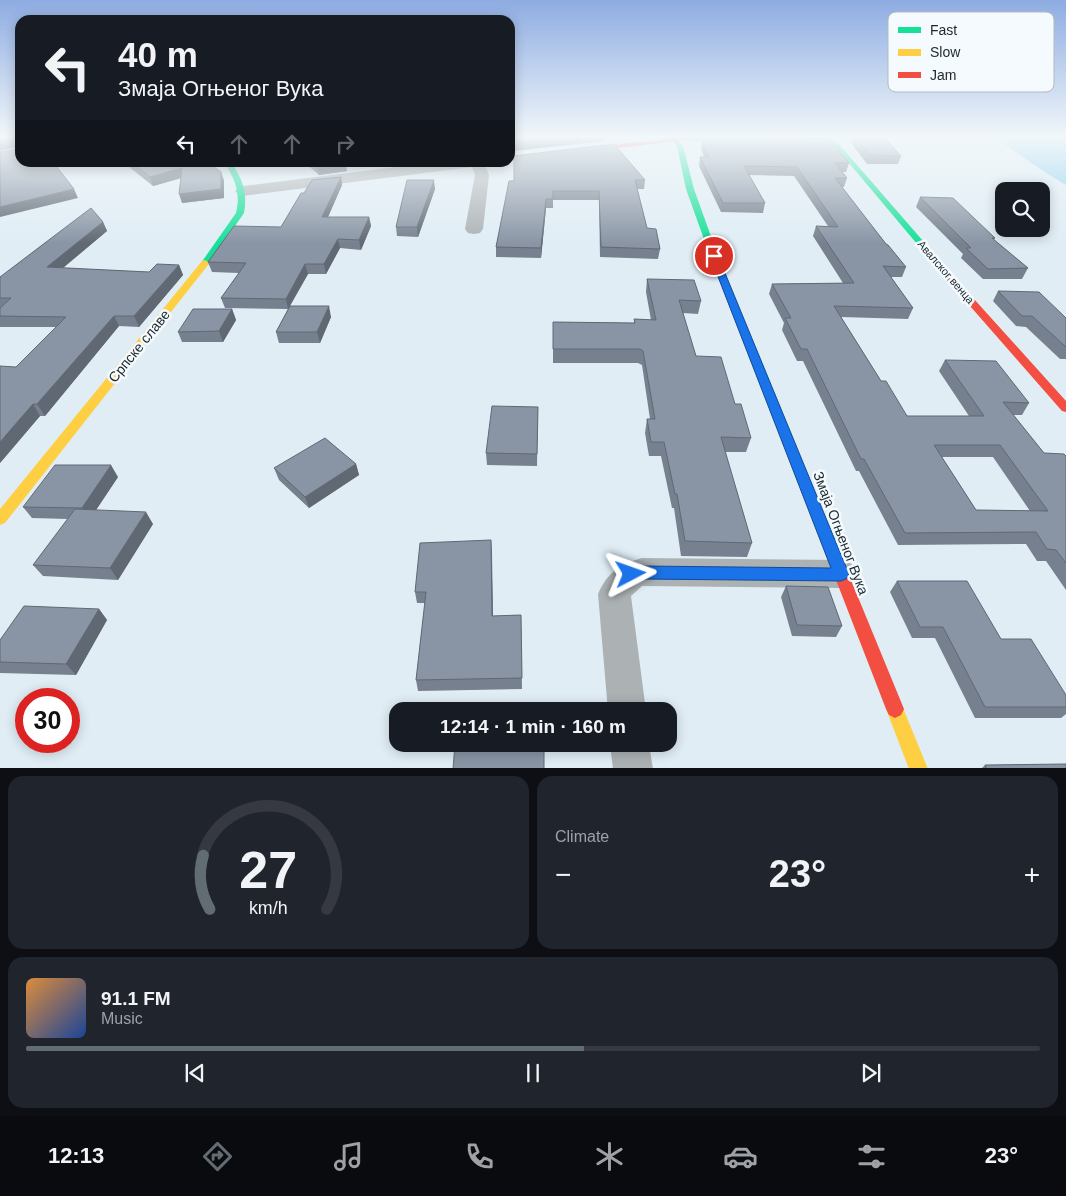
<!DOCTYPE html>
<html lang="en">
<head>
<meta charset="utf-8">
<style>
	:root { --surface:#171b24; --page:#20242c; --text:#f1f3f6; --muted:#9ea1a6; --line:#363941; --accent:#616d73 }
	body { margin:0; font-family:Arial,sans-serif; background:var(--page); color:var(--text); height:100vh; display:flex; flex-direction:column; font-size:19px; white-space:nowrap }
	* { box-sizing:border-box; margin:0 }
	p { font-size:16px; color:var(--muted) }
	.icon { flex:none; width:28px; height:28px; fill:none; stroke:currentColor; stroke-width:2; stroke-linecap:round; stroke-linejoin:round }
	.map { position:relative; height:768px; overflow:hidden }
	.panel { display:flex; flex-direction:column; gap:8px; padding:8px; background:#0d0f14; flex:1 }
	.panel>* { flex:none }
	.hud { position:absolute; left:15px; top:15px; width:500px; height:152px; border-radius:15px; box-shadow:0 2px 12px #0003; background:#171b24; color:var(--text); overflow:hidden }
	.buttons { position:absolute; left:995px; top:182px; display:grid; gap:10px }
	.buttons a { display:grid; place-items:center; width:55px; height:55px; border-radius:10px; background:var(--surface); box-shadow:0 2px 12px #0003; font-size:25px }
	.speed { position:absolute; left:15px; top:688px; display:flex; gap:10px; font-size:25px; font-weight:700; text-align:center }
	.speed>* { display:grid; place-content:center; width:65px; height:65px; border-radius:50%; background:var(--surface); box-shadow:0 2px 12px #0003; line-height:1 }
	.speed .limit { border:8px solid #d22; background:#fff; color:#111 }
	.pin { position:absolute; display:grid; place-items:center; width:42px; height:42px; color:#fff; margin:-21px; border:2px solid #fff; border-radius:50%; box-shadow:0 1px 5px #0007 }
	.me { position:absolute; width:55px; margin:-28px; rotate:86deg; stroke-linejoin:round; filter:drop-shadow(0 0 4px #0008) }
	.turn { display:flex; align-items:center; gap:18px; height:105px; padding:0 20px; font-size:22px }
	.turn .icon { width:65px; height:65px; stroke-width:2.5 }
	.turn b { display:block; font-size:35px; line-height:42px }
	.lanes { display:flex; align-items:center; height:48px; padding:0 20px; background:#0003; justify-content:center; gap:25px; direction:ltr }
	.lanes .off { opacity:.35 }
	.big { font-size:38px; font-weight:800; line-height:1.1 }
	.panel .card { flex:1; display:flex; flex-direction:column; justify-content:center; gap:8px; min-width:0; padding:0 18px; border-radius:15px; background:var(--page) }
	.panel .dial { align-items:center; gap:0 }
	.dial svg { height:130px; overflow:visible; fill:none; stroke:var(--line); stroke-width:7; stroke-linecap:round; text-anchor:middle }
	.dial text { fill:var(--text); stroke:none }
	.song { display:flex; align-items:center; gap:15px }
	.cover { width:60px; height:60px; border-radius:8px; background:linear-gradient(135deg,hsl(30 70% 55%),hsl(220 70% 35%)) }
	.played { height:5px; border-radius:2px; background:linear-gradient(90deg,var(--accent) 55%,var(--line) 55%) }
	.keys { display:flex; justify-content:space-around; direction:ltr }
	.heat { display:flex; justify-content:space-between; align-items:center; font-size:28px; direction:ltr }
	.panel .tiles { flex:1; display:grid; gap:8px; grid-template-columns:1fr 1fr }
	.card:last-child { grid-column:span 2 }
	.trip { position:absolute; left:389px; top:702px; width:288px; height:50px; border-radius:15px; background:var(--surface); box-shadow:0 2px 12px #0003; font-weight:800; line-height:50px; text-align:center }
	.menu { display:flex; height:80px; justify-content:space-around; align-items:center; background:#090b0e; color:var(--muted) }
	.menu .icon { width:35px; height:35px }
	.menu .on { color:var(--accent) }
	.menu b { font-size:22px; color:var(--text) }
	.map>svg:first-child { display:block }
	.forest { fill:#90cfeb }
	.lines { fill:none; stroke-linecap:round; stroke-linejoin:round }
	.street { fill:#acb2b4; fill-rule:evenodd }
	.fast { fill:#16e098; fill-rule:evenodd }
	.slow { fill:#ffcf43; fill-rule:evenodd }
	.jam { fill:#f24e42; fill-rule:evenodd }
	.wall { fill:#76808e; fill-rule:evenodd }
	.shaded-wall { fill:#606874 }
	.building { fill:#8995a5; stroke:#606874; fill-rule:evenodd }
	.route { fill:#1a73e8; stroke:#114b97 }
	.labels { text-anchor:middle; stroke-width:5; stroke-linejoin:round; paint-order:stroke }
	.far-street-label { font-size:11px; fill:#1c282d; stroke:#f4fafd }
	.street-label { font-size:14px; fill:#1c282d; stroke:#f4fafd }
	.key { fill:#f4fafd; stroke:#b3bbbf; stroke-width:1 }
	.key-label { font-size:14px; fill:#1c282d }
</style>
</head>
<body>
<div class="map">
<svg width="1066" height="769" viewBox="0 0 1066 769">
	<rect width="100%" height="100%" fill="#e0edf5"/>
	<path class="forest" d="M994,137H1066V185L1046,173Z"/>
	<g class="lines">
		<path class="street" d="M436,162H484L489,175L483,229L480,233L474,234L468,233L465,229L475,175L472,167L243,196L238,194L235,191L238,188L243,186Z
			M642,558L841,560L852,564L857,574L852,584L841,588L642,586L631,596L646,711H608L598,594C607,573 620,564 642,558Z
			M610,744H649L653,769H613Z"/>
		<path class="fast" d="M669,137H675L683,146L694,189L718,256L800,456L798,459H790L788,456L710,256L686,189L677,146Z
			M687,137H821L837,142L957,280L955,282H949L833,144C791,129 729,146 685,140V138Z
			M224,162H231C242,178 248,193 244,213L208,265L205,266L201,263L236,213C241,193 235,179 224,162Z"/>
		<path class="slow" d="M205,260L209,263L208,265L5,523L0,525V509L202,261Z
			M895,700L901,703L928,769H909L886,709L889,703Z"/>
		<path class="jam" d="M687,137L689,138V140L510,160V156Z
			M952,277L955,278L1066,401V412L1062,411L949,282L947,280Z
			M794,451L798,453L800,456L904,709L901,715L895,718L889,715L886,709L788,456L790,453Z"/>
	</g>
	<path class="wall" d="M853,137H884L901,156L898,164H867L851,143Z
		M702,140L849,163L846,172H842L847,178L844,187H842L886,244L906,267L902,277H891L913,308L908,319L841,317L881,381L907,416H969L939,371L945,360L1029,403L1022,415H1013L1044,453L1066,456V590L1046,561H1037L1026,544L898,545L859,471H856L803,361H797L782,330L784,323L769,294L772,284L843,283L813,236L816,226H828L794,176L749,175L765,203L763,213L721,212L699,166L700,157H704L701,148ZM942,457H993L1030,511L976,510Z
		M123,162H214L215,166H213L221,172L224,181V198L182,203L181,178L153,186Z
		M304,162H345L347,171L319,175Z
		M341,177L342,185L328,217H369L371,226L361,250L340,248L326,274H308L290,306L331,317L320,343H279L276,332L288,309L225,308L221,298L239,273L212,272L208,262L281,227L304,193Z
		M645,180L644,189H637L647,228L660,249L658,259L600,257L599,200H553V208H546L541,258L496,257V247L514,181Z
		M435,189L418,237L397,236L396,227Z
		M920,197L995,238L994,240L1028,268L1022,279H983L961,258L963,254L916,207Z
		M103,222L107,231L63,268L149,272L179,265L183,275L139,327L119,326L45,416H40L0,463L16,367L56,327H0V277Z
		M647,279L701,301L698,314L683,313L696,356L735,404L751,438L746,452H725L752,543L747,557L681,556L674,508H672L661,456H649L645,433L647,419H650L642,365L638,363H553V322L634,323V319L651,320L646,292Z
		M998,291L1066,318V359H1060L1026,327L1016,326L993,301Z
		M232,309L236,320L223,342H182L178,332Z
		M538,407L537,466L487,465L486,453Z
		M356,464L359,475L309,508L279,480L274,468Z
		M118,477L96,510L153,524L118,580L43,576L33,565L68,519L32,518L23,507Z
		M491,540L493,616L521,615L522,689L418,691L416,680L425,603H417L415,592Z
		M897,581L1001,639L1066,695V714L1061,718H975L935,638H912L890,592Z
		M786,586L842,626L836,637L792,636L781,597Z
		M99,609L107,620L76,675L0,673V640Z
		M985,765L1066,769H981Z"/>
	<path class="shaded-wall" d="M510,137H604L603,141L515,151V143H510Z
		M16,138L20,146L0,151V142Z
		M51,162H66V163L53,166Z
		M204,162H214L215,166L206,168Z
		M345,162L347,171L319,175L317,166Z
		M182,168L185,177L153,186L150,177Z
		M221,172L224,181V198L182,203L179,194Z
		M341,177L342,185L324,226L322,217Z
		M434,180L435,189L418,237L417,227Z
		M74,189L78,198L0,217V207Z
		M546,199V208L541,258V248Z
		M369,217L371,226L361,250L359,240Z
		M103,222L107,231L52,277L47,267Z
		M338,239L340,248L326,274L324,264Z
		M305,264L308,274L288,309L286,299Z
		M179,265L183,275L139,327L134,316Z
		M329,306L331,317L320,343L317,332Z
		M232,309L236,320L223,342L219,331Z
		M114,316L119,326L45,416L37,404Z
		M33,404L40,416L0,463V442Z
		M356,464L359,475L309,508L305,497Z
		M111,465L118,477L90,519L82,508Z
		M146,512L153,524L118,580L110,568Z
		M491,540L492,552L493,627L492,616Z
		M99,609L107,620L76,675L66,664Z"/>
	<path class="building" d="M0,137H20V162H53L74,189L0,207V152L17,149L18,140L16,138L0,142Z
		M515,137H566L515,142Z
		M855,137H884L901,156L870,155Z
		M829,139L849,163H835L847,178H835L886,244L888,245L906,267L883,266L913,308L834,306L881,381H886L907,416H984L945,360L996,361L1029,403L1003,402L1044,453L1064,454L1066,456V563L1056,550L1047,549L1036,532L905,533L864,459H861L807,349H801L785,318H791L772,284L854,283L816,226L838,227L797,167L744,166L765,203H723L700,157H709L702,140ZM934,445H1000L1048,511L976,510Z
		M614,144L645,180H635L647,228L656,229L660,249L601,247L599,191H553V199H546L541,248L496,247L509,181H514V156Z
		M131,162H207L221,172V189L179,194L182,168L150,177Z
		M313,162H345V163L317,166Z
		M341,177L322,217H369L359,240L338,239L324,264H305L286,299L221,298L246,263L208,262L234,226L281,227L301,193H304L312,180Z
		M407,180H434L417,227H396Z
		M920,197L953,198L995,238H992L1028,268L988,269L966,248H971Z
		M91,208L103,222L47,267L149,272L157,264L179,265L134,316H114L37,404H33L0,442V366L16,367L66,317L0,316V308L11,298H0V277Z
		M647,279L694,280L701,301L679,300L696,356L721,357L735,404H741L751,438L721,437L752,543L685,541L677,494H675L664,442H651L647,419H655L643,351L640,349H553V322L635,323L634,319L656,320Z
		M998,291L1039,292L1066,318V347L1032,316H1022Z
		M290,306H329L317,332H276Z
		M193,309H232L219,331L178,332Z
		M492,406L538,407L537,454L486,453Z
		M325,438L356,464L305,497L274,468Z
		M55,465H111L82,508L23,507Z
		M75,509L146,512L110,568L33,565Z
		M491,540L492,616L521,615L522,678L416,680L426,592H415L420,543Z
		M897,581H967L1001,639H1031L1066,695V707H985L943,627H920Z
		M786,586L828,587L842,626L797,625Z
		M24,606L99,609L66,664L0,662V640Z
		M455,744H544V769H453Z
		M1066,764V769H987L985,765Z"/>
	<linearGradient id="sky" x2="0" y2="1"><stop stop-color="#8eace2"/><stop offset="0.56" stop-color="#f1f7fa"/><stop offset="1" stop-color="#f1f7fa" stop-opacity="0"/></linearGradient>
	<rect width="1066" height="244" fill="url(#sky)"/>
	<path class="route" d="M714,254L718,256L849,574L846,579L841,581L642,579L631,581L626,579L623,574L626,570L642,566L831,568L710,256Z"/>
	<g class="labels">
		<g class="far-street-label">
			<text transform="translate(946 272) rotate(49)" y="4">Авалског венца</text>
		</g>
		<g class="street-label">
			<text transform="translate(139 346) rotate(-51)" y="5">Српске славе</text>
			<text transform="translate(841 533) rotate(69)" y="5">Змаја Огњеног Вука</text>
		</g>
	</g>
	<rect x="888" y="12" width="166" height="80" rx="8" class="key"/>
	<rect x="898" y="27" width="23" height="6" fill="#16e098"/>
	<rect x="898" y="49" width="23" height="7" fill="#ffcf43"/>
	<rect x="898" y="72" width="23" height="6" fill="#f24e42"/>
	<g class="key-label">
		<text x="930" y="35">Fast</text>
		<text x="930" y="57">Slow</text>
		<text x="930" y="80">Jam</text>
	</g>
</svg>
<div class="buttons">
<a><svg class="icon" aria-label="search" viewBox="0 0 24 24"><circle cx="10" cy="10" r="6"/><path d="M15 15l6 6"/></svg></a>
</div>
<div class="speed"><div class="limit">30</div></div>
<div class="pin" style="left:714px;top:256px;background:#d93025"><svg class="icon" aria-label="arrive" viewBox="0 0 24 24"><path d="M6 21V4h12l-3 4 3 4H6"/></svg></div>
<svg class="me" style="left:631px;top:574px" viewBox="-20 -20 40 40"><path d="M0-17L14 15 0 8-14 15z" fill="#1a73e8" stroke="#fff" stroke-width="4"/></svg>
<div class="trip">12:14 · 1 min · 160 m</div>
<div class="hud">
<div class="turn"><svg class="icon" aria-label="left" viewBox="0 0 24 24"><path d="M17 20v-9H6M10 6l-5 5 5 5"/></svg><div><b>40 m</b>Змаја Огњеног Вука</div></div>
<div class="lanes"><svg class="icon" aria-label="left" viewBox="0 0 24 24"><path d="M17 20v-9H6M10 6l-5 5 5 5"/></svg><svg class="icon off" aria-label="ahead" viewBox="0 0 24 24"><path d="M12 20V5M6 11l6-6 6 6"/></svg><svg class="icon off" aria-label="ahead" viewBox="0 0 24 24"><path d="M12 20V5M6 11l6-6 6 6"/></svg><svg class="icon off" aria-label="right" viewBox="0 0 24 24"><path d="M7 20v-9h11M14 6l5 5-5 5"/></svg></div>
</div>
</div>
<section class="panel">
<div class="tiles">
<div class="card dial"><svg viewBox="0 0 100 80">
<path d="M14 69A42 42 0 1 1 86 69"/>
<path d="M14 69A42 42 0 0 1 10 36" stroke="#616d73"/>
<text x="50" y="56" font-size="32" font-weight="700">27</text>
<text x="50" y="72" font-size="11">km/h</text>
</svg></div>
<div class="card"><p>Climate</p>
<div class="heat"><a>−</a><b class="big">23°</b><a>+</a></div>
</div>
<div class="card">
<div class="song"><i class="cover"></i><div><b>91.1 FM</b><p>Music</p></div></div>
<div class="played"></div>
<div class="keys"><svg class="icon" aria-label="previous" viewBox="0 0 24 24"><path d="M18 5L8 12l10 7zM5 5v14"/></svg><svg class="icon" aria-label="pause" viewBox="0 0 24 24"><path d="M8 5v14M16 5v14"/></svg><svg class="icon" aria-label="next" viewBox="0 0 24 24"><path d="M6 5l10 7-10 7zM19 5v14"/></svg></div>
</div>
</div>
</section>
<nav class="menu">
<b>12:13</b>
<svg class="icon on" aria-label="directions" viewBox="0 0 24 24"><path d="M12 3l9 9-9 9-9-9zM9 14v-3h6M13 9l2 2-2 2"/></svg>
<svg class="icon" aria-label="music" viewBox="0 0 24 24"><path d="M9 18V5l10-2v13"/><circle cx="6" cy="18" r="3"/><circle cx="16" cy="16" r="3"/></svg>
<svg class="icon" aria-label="phone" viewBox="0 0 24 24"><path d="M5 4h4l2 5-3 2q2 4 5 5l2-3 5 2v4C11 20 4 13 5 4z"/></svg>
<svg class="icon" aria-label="climate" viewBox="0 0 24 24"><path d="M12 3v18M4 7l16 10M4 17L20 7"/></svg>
<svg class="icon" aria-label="car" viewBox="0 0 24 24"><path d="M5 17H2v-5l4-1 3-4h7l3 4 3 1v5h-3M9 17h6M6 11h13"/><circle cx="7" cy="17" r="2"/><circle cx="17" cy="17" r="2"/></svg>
<svg class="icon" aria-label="filters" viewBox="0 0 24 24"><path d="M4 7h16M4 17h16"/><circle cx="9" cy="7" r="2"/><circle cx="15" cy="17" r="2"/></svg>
<b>23°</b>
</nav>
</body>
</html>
